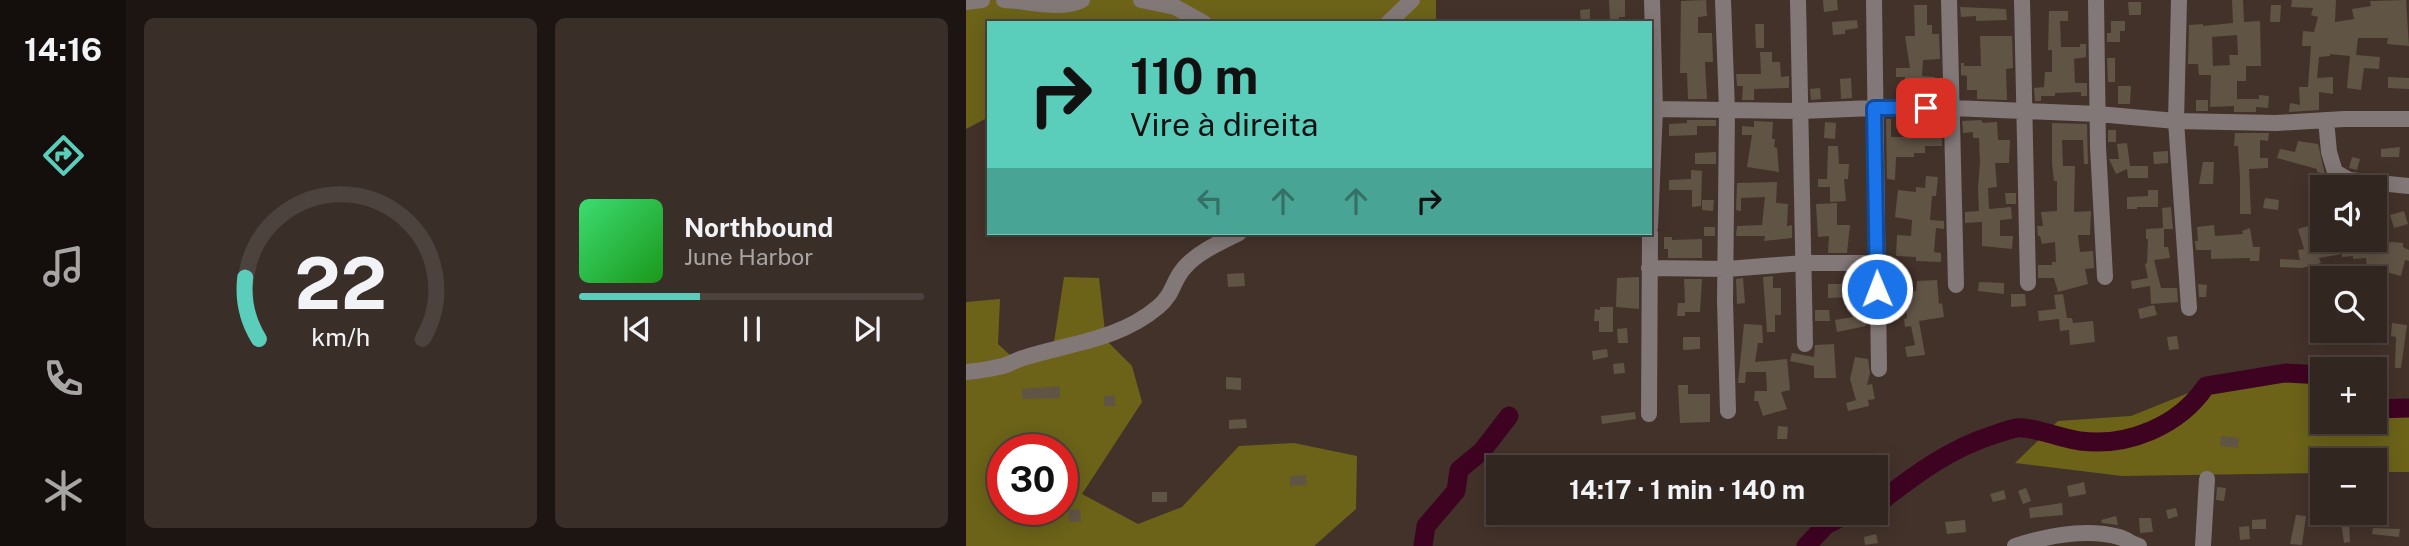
<!DOCTYPE html>
<html lang="pt">
<head>
<meta charset="utf-8">
<style>
	:root { --surface:#322620; --page:#3a2e29; --text:#f1f3f6; --muted:#a8a5a5; --line:#4d433e; --accent:#5bcebb }
	body { margin:0; font-family:"Public Sans",sans-serif; background:var(--page); color:var(--text); height:100vh; display:flex; flex-direction:column; font-size:26px; white-space:nowrap }
	* { box-sizing:border-box; margin:0 }
	p { font-size:23px; color:var(--muted) }
	.icon { flex:none; width:38px; height:38px; fill:none; stroke:currentColor; stroke-width:2; stroke-linecap:round; stroke-linejoin:round }
	.map { position:relative; flex:1; overflow:hidden }
	.details { display:flex; flex-direction:column; gap:18px; padding:18px; background:#1c1512; width:840px }
	.details>* { flex:none }
	.guide { position:absolute; left:21px; top:21px; width:665px; height:214px; border-radius:0px; box-shadow:0 4px 18px #0003,0 0 0 2px var(--line); background:#5bcebb; color:#111; overflow:hidden }
	.fabs { position:absolute; left:1344px; top:175px; display:grid; gap:14px }
	.fabs a { display:grid; place-items:center; width:77px; height:77px; border-radius:0px; background:var(--surface); box-shadow:0 4px 18px #0003,0 0 0 2px var(--line); font-size:35px }
	.speed { position:absolute; left:21px; top:434px; display:flex; gap:14px; font-size:35px; font-weight:700; text-align:center }
	.speed>* { display:grid; place-content:center; width:91px; height:91px; border-radius:50%; background:var(--surface); box-shadow:0 4px 18px #0003,0 0 0 2px var(--line); line-height:1 }
	.speed .limit { border:10px solid #d22; background:#fff; color:#111 }
	.pin { position:absolute; display:grid; place-items:center; width:60px; height:60px; color:#fff; margin:-30px; border-radius:14px; box-shadow:0 4px 10px #0006 }
	.me { position:absolute; width:77px; margin:-38px; rotate:359deg; stroke-linejoin:round; filter:drop-shadow(0 0 5px #0008) }
	.turn { display:flex; align-items:center; gap:24px; height:147px; padding:0 28px; font-size:32px }
	.turn .icon { width:91px; height:91px; stroke-width:2.5 }
	.turn b { display:block; font-size:49px; line-height:60px }
	.lanes { display:flex; align-items:center; height:66px; padding:0 28px; background:#0003; justify-content:center; gap:35px; direction:ltr }
	.lanes .off { opacity:.35 }
	.details .card { flex:1; display:flex; flex-direction:column; justify-content:center; gap:10px; min-width:0; padding:0 24px; border-radius:10px; background:var(--page) }
	.details .dial { align-items:center; gap:0 }
	.dial svg { height:182px; overflow:visible; fill:none; stroke:var(--line); stroke-width:7; stroke-linecap:round; text-anchor:middle }
	.dial text { fill:var(--text); stroke:none }
	.song { display:flex; align-items:center; gap:21px }
	.cover { width:84px; height:84px; border-radius:10px; background:linear-gradient(135deg,hsl(140 70% 55%),hsl(120 70% 35%)) }
	.played { height:7px; border-radius:4px; background:linear-gradient(90deg,var(--accent) 35%,var(--line) 35%) }
	.keys { display:flex; justify-content:space-around; direction:ltr }
	.details .tiles { flex:1; display:grid; gap:18px; grid-template-columns:repeat(2,1fr) }
	.trip { position:absolute; left:520px; top:455px; width:402px; height:70px; border-radius:0px; background:var(--surface); box-shadow:0 4px 18px #0003,0 0 0 2px var(--line); font-weight:700; line-height:70px; text-align:center }
	main { display:flex; flex:1; min-height:0 }
	.tab-bar { display:flex; flex-direction:column; width:126px; justify-content:space-around; align-items:center; background:#140f0d; color:var(--muted) }
	.tab-bar .icon { width:49px; height:49px }
	.tab-bar .on { color:var(--accent) }
	.tab-bar b { font-size:32px; color:var(--text) }
	.map>svg:first-child { display:block }
	.green { fill:#6c6319; fill-rule:evenodd }
	.lines { fill:none; stroke-linecap:round; stroke-linejoin:round }
	.river { stroke:#3f0322; stroke-width:19 }
	.building { fill:#605445; fill-rule:evenodd }
	.minor { stroke:#827877; stroke-width:16 }
	.route-casing { stroke:#114b97; stroke-width:18 }
	.route { stroke:#1a73e8; stroke-width:12 }
</style>
</head>
<body>
<main>
<nav class="tab-bar">
<b>14:16</b>
<svg class="icon on" aria-label="directions" viewBox="0 0 24 24"><path d="M12 3l9 9-9 9-9-9zM9 14v-3h6M13 9l2 2-2 2"/></svg>
<svg class="icon" aria-label="music" viewBox="0 0 24 24"><path d="M9 18V5l10-2v13"/><circle cx="6" cy="18" r="3"/><circle cx="16" cy="16" r="3"/></svg>
<svg class="icon" aria-label="phone" viewBox="0 0 24 24"><path d="M5 4h4l2 5-3 2q2 4 5 5l2-3 5 2v4C11 20 4 13 5 4z"/></svg>
<svg class="icon" aria-label="climate" viewBox="0 0 24 24"><path d="M12 3v18M4 7l16 10M4 17L20 7"/></svg>
</nav>
<section class="details">
<div class="tiles">
<div class="card dial"><svg viewBox="0 0 100 80">
<path d="M14 69A42 42 0 1 1 86 69"/>
<path d="M14 69A42 42 0 0 1 8 42" stroke="#5bcebb"/>
<text x="50" y="56" font-size="32" font-weight="700">22</text>
<text x="50" y="72" font-size="11">km/h</text>
</svg></div>
<div class="card">
<div class="song"><i class="cover"></i><div><b>Northbound</b><p>June Harbor</p></div></div>
<div class="played"></div>
<div class="keys"><svg class="icon" aria-label="previous" viewBox="0 0 24 24"><path d="M18 5L8 12l10 7zM5 5v14"/></svg><svg class="icon" aria-label="pause" viewBox="0 0 24 24"><path d="M8 5v14M16 5v14"/></svg><svg class="icon" aria-label="next" viewBox="0 0 24 24"><path d="M6 5l10 7-10 7zM19 5v14"/></svg></div>
</div>
</div>
</section>
<div class="map">
<svg width="1443" height="546" viewBox="0 0 1443 546">
	<rect width="100%" height="100%" fill="#43322a"/>
	<path class="green" d="M0,0H470V23H23V117L0,129Z
		M98,277L133,278L140,340L166,366L176,402L116,494L172,524L216,507L273,446L328,443L391,456L390,509L348,546H0V302L34,299L32,344L55,365L88,342ZM37,450H96V509H37Z
		M1319,373L1356,375V422H1409V409L1443,408V472H1409V460H1356V473L1156,476L1049,463L1092,421L1165,416L1240,386Z"/>
	<g class="lines">
		<path class="river" d="M1409,409L1443,408
			M910,505C947,476 984,448 1030,434C1036,432 1044,429 1051,428C1066,426 1096,439 1114,441C1162,447 1213,426 1240,386L1319,373L1356,375
			M457,546L460,526L490,491L493,470L516,451L543,416
			M840,546L860,525L883,513"/>
	</g>
	<path class="building" d="M643,0H659V17H653V23H644Z
		M740,0L741,16L732,17V33H746L747,62H739L741,99H722L721,73H714L715,1Z
		M857,0H871L872,10L858,12Z
		M1266,0H1277L1278,22L1294,21L1295,66H1280V81H1271V99H1293V95L1303,96L1302,108L1290,107V112H1268V106L1244,107L1245,75H1233L1232,64H1222L1223,25L1237,24V26L1267,23ZM1271,35L1272,55H1263L1264,65L1247,66L1246,37Z
		M1326,0H1370L1369,22L1388,19L1386,9L1405,6L1404,1L1440,0L1443,46L1421,44L1422,38H1392L1390,55L1414,57L1413,69L1398,68L1395,90L1381,88L1384,56L1364,54V56L1353,57L1351,78L1367,77V94L1353,92V110L1323,112L1324,103L1334,105L1333,87H1342L1345,46H1336L1337,31L1348,32L1352,17L1345,15L1347,8L1325,7Z
		M1162,2H1175V15H1163Z
		M948,5H961V25H966V34H973L974,59L957,60L956,76L969,77V91H949V95H939V77H930V68H944L939,36H949Z
		M1305,5H1315L1314,22H1304Z
		M994,7L1040,9L1041,20L1010,21V16L995,17Z
		M624,9V22L615,23L614,10Z
		M1083,11H1102V21H1094L1095,47H1114V44H1120V57L1108,59L1109,83H1121V96H1115V92L1089,93V96H1075V101H1069L1068,88L1078,87L1079,72H1086V50H1082Z
		M891,20L892,28L879,30V34L867,35L866,22Z
		M1145,21H1159V31H1154V42H1141V33H1145Z
		M789,24H798V48H790Z
		M1014,36H1046L1047,68L1040,69L1041,100L1011,99V90H1001V76L995,75V63H998V66H1015Z
		M794,52H806V62H814L815,77L823,76V88L788,89V100H776L777,86H771L770,74H795Z
		M1141,58H1149V82H1142Z
		M1422,77L1443,78V89L1422,88Z
		M885,78L886,98L875,99L874,79Z
		M1152,86H1165L1164,104H1152Z
		M854,88L855,99L845,100L844,89Z
		M1230,100H1242V111H1230Z
		M920,119H925V137H948V122H957V134H976V146H959V153H948V157H930L929,180L921,179Z
		M721,120H750V126H731V135L703,136V124L721,123Z
		M1015,120L1017,123L1031,122L1032,140H1044L1043,163H1029L1031,187L1022,188L1023,209L1045,207L1046,219L1034,220V236H1047L1046,249L1016,246V222L999,223V212L1013,211L1012,189L1014,162L1013,138H1007V132L997,133L996,121Z
		M788,121L807,122L806,139H809L808,147L811,148L813,172L781,167L786,135H776V126L788,127Z
		M859,122L870,123L869,139L858,138Z
		M1086,123L1121,124L1122,164H1118L1117,140H1096L1097,166H1109L1108,212L1125,211L1124,235H1112L1114,252L1127,251L1128,268L1119,269L1122,284L1092,292L1088,278H1072V265H1086V262H1090L1089,242L1076,244L1074,236H1072L1071,226H1077L1075,212L1091,211V181H1088L1086,163Z
		M1142,130H1150V142H1142Z
		M1269,133H1303L1302,141L1294,140V158H1302V168L1283,169L1285,214H1274V177L1272,146H1268Z
		M1332,141L1352,144L1359,174L1351,172V169L1311,158L1314,149L1329,152Z
		M1161,143L1164,166H1182V178H1162L1161,169L1150,174L1143,159H1153L1151,144Z
		M862,146H872L873,164H883L882,179H878L880,201L864,202V187H852V179H861Z
		M1434,147L1433,157H1415V149Z
		M1202,151V163L1188,164L1187,152Z
		M750,152V164H729V153Z
		M1386,157L1394,159L1391,170L1383,168Z
		M1237,162H1248L1247,184H1233Z
		M725,170L736,171L735,206L726,207V190H703V180L725,179Z
		M960,176L972,177L970,196H966L964,220L978,221V229L970,228L968,252L975,253V262L950,261V257L930,256L931,235L945,236L946,220L929,217L932,190L950,192V187L959,188Z
		M811,182L810,203L822,204L821,226L826,225V238L798,241L799,236H770L771,226L796,225L799,197L775,198V211L770,210L771,183Z
		M1182,190H1192V207H1171V209H1161V197L1182,196Z
		M1039,193H1050V204H1040Z
		M1356,193V204L1343,205L1342,194Z
		M1299,198L1313,200L1312,210L1297,208Z
		M736,200H748L747,211L736,210Z
		M871,203V225H884L881,253H862L863,236L852,237L850,204Z
		M1205,207L1207,229H1198V247H1202L1204,258L1188,260L1195,288H1211L1212,302L1185,304L1184,286L1166,289L1165,281L1182,278L1179,264L1181,263L1182,239H1180V229L1197,228L1196,208Z
		M1438,211L1442,224L1428,228L1424,215Z
		M1248,225L1249,236L1277,234L1276,231L1284,228L1287,247H1294L1293,261H1284V258L1245,259V250H1230L1229,241H1232L1231,227Z
		M1345,225L1352,247L1370,244H1382V246L1397,244V247L1426,242L1437,243V247L1443,250V261L1439,260L1435,276L1420,272L1419,278H1402L1400,258L1387,259V256L1376,257V254L1353,258L1355,263L1336,268L1314,267V259L1334,260L1332,250L1338,249L1332,229Z
		M738,227H749V236H738Z
		M698,237H706V240L736,239V258H702V249H698Z
		M278,273L279,286L262,287L261,274Z
		M807,276V288H815V315H809V332H801L797,277Z
		M673,277V309L650,307L651,278Z
		M777,278L779,303L771,304L770,279Z
		M718,279H736L734,312H719V316H711L712,303H719Z
		M971,280L973,304L976,303L978,317L953,321L959,355L941,357L939,347L949,345L945,326L939,327L938,319L941,318L938,292L950,291L951,281Z
		M1013,282L1038,283V294L1012,291Z
		M862,284H886L887,297L862,298Z
		M1232,284L1241,285L1240,297H1233Z
		M1045,294H1059L1060,306L1045,307Z
		M1097,294L1101,318H1106L1107,323L1127,321L1129,342L1104,345L1103,330L1094,331L1093,319L1073,321L1072,311L1090,309L1088,295Z
		M1410,299L1420,301L1417,312L1409,309Z
		M1188,305L1191,315L1174,319L1172,309Z
		M634,307H647V332H633V321H628L629,309L634,310Z
		M896,309L900,326L871,332L869,320L887,317L885,311Z
		M849,310H863L864,321H849Z
		M1426,323L1441,325L1435,368H1429L1430,337L1425,336Z
		M778,324L796,325L797,343H792L789,362L821,359L824,390L815,392L821,409L797,416L792,401H788L789,391H801L800,372H780L779,383H772Z
		M661,328L662,343H652L651,329Z
		M1211,336L1213,349L1203,350L1201,337Z
		M717,337H734V349L717,350Z
		M868,344L870,378H848V366L824,361L826,353L848,357L849,345Z
		M641,349L642,357L627,360L626,351Z
		M889,357L902,359L904,373L901,385L906,384L909,399L902,400L903,406L882,411L880,403L890,400L884,379Z
		M658,363L659,373L648,374L647,364Z
		M260,377L275,378V390L260,389Z
		M712,385H722V394H744V422L714,423Z
		M94,386V398L56,399V389Z
		M149,395V406H138V396Z
		M669,412L670,419L636,424L635,416Z
		M280,419L281,428L263,429V420Z
		M812,426L822,427L821,439H811Z
		M1255,436L1273,438L1272,448L1254,446Z
		M1358,449L1385,456V460H1357Z
		M340,475L341,485L324,486V476Z
		M1118,482L1120,494L1103,497L1101,486Z
		M1251,487L1260,488L1258,501L1250,500Z
		M1060,488L1065,501L1057,504L1052,491Z
		M1038,490L1040,499L1027,502L1024,494Z
		M186,492H201V502H186Z
		M1356,499V513H1387V520H1383L1384,542L1378,543L1375,521L1345,522L1348,500Z
		M1096,503L1097,515L1064,518L1063,508Z
		M1210,508L1212,516L1202,519L1200,510Z
		M114,509L115,522H103L102,510Z
		M1330,515L1340,516L1336,545L1324,544Z
		M1150,516L1152,525L1136,523L1135,520Z
		M1173,518H1185L1187,532L1174,533Z
		M1300,519V529H1286V520Z
		M999,520L1000,532L981,534L979,522Z
		M1283,526L1284,539L1274,540L1273,527Z
		M1407,528L1434,529L1433,537L1406,534Z
		M910,534L912,543L899,545L898,537Z"/>
	<g class="lines">
		<path class="minor" d="M38,0C63,1 93,11 116,0
			M175,0L209,7L238,23
			M757,0L761,110L759,301L762,411
			M832,0L839,344
			M908,0L913,369
			M983,0L990,285
			M1056,0L1062,283
			M1130,0L1132,147L1139,277
			M1213,0L1210,121L1223,308
			M0,2L16,0
			M422,23L446,0
			M689,109L835,111L908,108H986L1132,114L1210,121L1310,123L1378,119H1443
			M1360,120L1363,152L1369,172L1383,180L1443,186
			M684,227L689,109L686,0
			M683,268L761,269L838,263H911
			M0,372C12,371 25,369 37,366C44,364 50,360 57,358C104,343 153,340 192,307C208,294 206,281 219,267C232,252 255,242 273,233
			M683,414L684,233
			M1049,546C1080,536 1121,528 1153,537C1160,539 1166,544 1173,546
			M1237,546L1241,479"/>
	</g>
	<g class="lines">
		<defs>
			<path id="route" d="M911,289L908,108H960"/>
		</defs>
		<use href="#route" class="route-casing"/>
		<use href="#route" class="route"/>
	</g>
</svg>
<div class="fabs">
<a><svg class="icon" aria-label="sound" viewBox="0 0 24 24"><path d="M4 9h4l5-4v14l-5-4H4zM17 9q2 3 0 6"/></svg></a>
<a><svg class="icon" aria-label="search" viewBox="0 0 24 24"><circle cx="10" cy="10" r="6"/><path d="M15 15l6 6"/></svg></a>
<a>+</a>
<a>−</a>
</div>
<div class="speed"><div class="limit">30</div></div>
<div class="pin" style="left:960px;top:108px;background:#d93025"><svg class="icon" aria-label="arrive" viewBox="0 0 24 24"><path d="M6 21V4h12l-3 4 3 4H6"/></svg></div>
<svg class="me" style="left:911px;top:289px" viewBox="-20 -20 40 40"><circle r="17" fill="#1a73e8" stroke="#fff" stroke-width="3"/><path d="M0-11L8 9 0 5-8 9z" fill="#fff"/></svg>
<div class="trip">14:17 · 1 min · 140 m</div>
<div class="guide">
<div class="turn"><svg class="icon" aria-label="right" viewBox="0 0 24 24"><path d="M7 20v-9h11M14 6l5 5-5 5"/></svg><div><b>110 m</b>Vire à direita</div></div>
<div class="lanes"><svg class="icon off" aria-label="left" viewBox="0 0 24 24"><path d="M17 20v-9H6M10 6l-5 5 5 5"/></svg><svg class="icon off" aria-label="ahead" viewBox="0 0 24 24"><path d="M12 20V5M6 11l6-6 6 6"/></svg><svg class="icon off" aria-label="ahead" viewBox="0 0 24 24"><path d="M12 20V5M6 11l6-6 6 6"/></svg><svg class="icon" aria-label="right" viewBox="0 0 24 24"><path d="M7 20v-9h11M14 6l5 5-5 5"/></svg></div>
</div>
</div>
</main>
</body>
</html>
